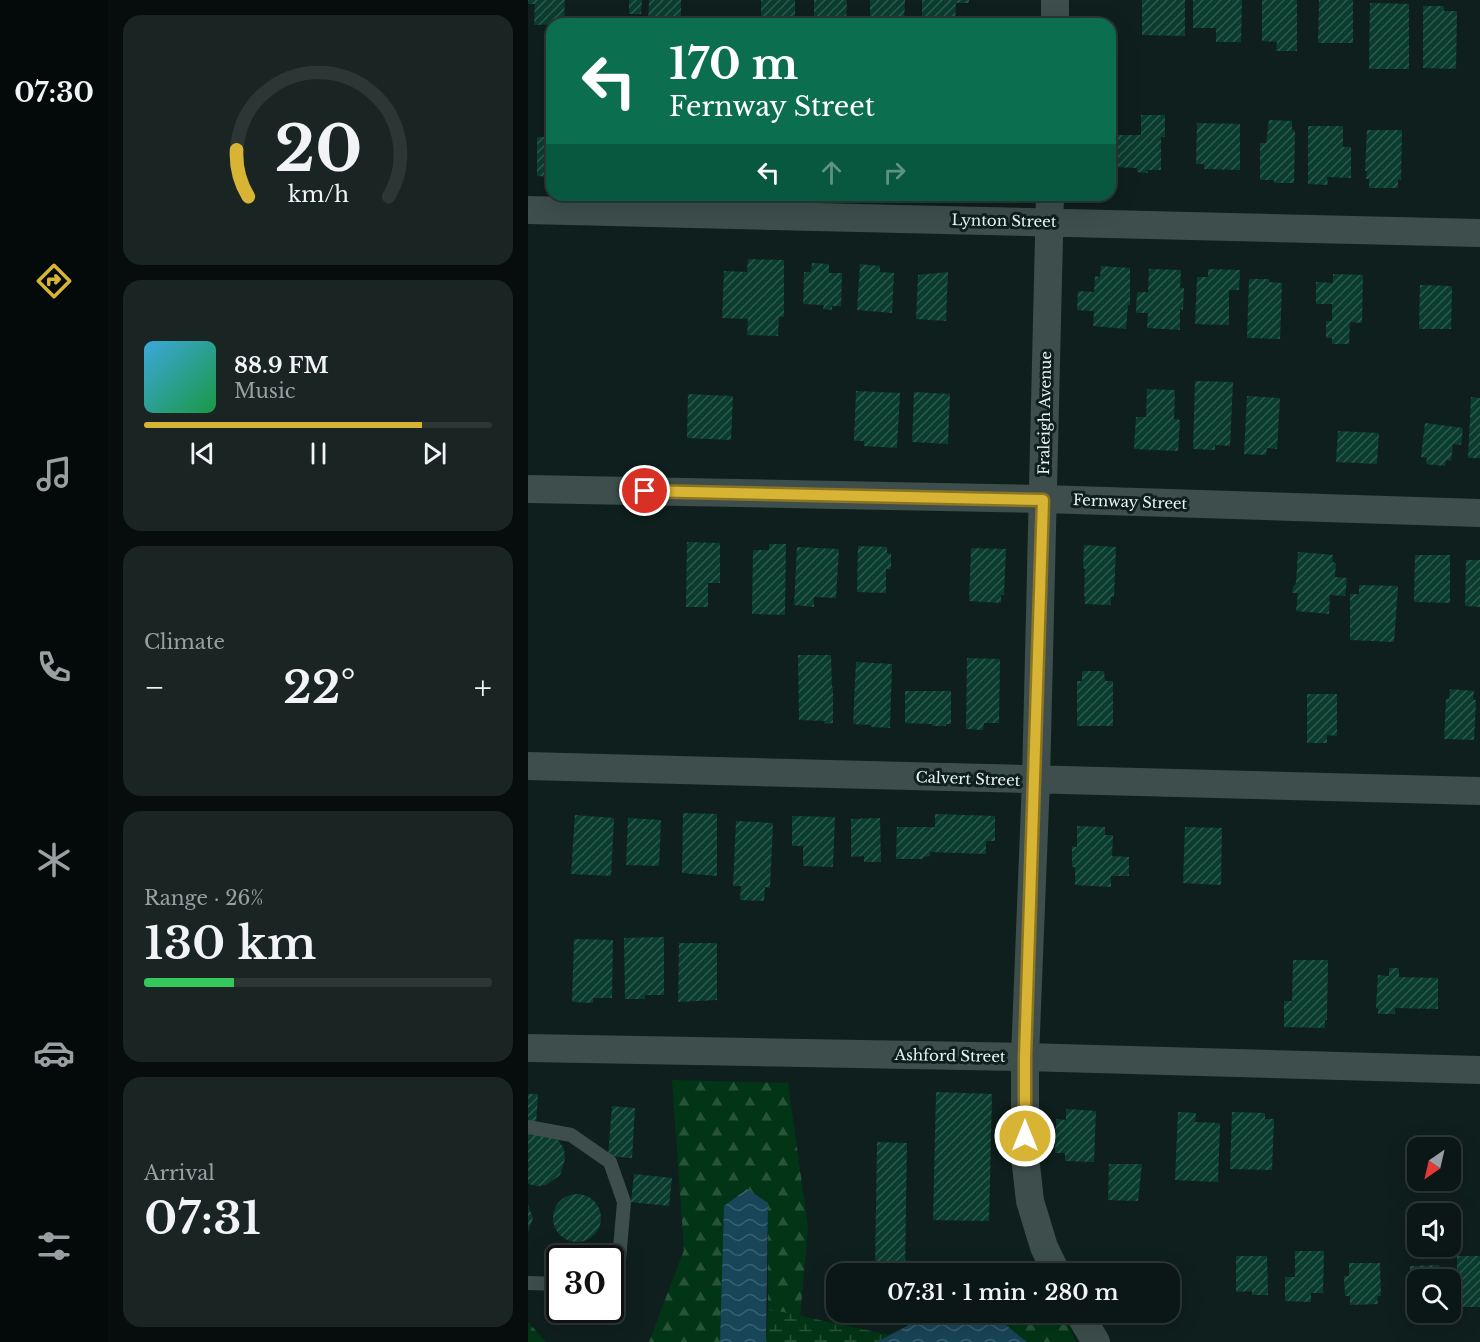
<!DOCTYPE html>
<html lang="en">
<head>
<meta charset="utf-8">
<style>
	:root { --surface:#0b1716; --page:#192423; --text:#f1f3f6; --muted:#9a9fa1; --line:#2b3635; --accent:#d8b434 }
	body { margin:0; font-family:"Libre Baskerville",serif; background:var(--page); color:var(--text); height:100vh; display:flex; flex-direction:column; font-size:22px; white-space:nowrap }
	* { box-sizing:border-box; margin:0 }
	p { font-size:20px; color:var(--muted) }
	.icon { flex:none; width:33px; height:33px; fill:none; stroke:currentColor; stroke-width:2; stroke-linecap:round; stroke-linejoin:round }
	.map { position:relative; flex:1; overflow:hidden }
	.panel { display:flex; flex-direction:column; gap:15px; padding:15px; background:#060d0c; width:420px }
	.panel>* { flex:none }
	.banner { position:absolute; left:18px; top:18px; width:570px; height:183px; border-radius:18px; box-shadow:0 6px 24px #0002,0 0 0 2px var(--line); background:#0b6e4f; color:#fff; overflow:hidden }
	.needle { width:39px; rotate:214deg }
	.buttons { position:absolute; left:879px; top:1137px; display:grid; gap:12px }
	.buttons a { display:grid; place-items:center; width:54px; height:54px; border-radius:12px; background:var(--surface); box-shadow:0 6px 24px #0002,0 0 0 2px var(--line); font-size:30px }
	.speed { position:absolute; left:18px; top:1245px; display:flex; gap:12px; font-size:30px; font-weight:700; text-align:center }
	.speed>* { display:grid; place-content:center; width:78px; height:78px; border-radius:50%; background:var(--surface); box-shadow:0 6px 24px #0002,0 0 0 2px var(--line); line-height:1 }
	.speed .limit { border:3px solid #111; border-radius:9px; background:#fff; color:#111 }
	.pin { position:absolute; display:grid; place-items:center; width:51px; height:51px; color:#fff; margin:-26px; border:3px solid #fff; border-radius:50%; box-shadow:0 2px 6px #0007 }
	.me { position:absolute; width:66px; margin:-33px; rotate:0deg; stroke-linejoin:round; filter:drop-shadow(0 0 4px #0008) }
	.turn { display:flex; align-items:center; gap:21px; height:126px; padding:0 24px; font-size:27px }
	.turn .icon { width:78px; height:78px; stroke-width:2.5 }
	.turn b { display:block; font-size:42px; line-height:51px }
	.lanes { display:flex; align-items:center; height:57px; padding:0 24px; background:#0003; justify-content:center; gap:30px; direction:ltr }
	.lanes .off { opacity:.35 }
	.big { font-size:45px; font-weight:600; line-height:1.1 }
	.panel .tile { flex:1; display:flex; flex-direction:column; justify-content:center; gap:9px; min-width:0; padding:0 21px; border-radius:18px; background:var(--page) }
	.panel .dial { align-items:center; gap:0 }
	.dial svg { height:156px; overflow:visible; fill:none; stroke:var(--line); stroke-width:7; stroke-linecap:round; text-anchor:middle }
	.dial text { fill:var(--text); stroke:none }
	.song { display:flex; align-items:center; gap:18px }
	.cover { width:72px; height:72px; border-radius:9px; background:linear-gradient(135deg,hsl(200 70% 55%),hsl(140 70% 35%)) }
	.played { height:6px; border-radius:3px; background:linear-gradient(90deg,var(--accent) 80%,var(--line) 80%) }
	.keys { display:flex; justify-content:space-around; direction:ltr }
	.heat { display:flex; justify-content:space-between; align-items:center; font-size:33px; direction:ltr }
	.charge { height:9px; border-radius:4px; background:linear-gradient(90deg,#34c759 26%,var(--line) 0) }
	.trip { position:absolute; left:298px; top:1263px; width:354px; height:60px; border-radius:18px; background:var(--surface); box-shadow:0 6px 24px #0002,0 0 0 2px var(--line); font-weight:600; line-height:60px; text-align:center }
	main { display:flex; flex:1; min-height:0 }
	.tab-bar { display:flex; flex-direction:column; width:108px; justify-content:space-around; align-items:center; background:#040909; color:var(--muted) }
	.tab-bar .icon { width:42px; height:42px }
	.tab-bar .current { color:var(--accent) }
	.tab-bar b { font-size:27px; color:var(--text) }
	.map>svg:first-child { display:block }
	.forest { fill:url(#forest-firs) }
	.wetland { fill:url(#wetland-marsh) }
	.water { fill:url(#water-waves) }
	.building { fill:url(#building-hatch) }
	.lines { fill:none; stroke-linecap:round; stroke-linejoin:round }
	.service { stroke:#3d4e4c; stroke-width:14 }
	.minor { stroke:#3d4e4c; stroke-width:28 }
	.route-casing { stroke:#8c7522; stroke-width:15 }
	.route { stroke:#d8b434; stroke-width:10 }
	.labels { text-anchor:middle; stroke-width:6; stroke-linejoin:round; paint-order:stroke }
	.street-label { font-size:15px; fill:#e9f3f2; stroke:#0f1f1d }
</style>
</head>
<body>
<main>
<nav class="tab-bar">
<b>07:30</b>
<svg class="icon current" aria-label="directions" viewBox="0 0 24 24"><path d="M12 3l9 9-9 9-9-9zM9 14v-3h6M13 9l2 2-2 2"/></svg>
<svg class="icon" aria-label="music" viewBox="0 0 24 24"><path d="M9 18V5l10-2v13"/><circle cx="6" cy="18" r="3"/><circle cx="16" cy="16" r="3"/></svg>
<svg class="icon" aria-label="phone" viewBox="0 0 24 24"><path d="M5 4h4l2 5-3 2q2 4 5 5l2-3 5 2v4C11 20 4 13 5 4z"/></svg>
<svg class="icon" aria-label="climate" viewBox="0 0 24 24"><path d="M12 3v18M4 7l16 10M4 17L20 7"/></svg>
<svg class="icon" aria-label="car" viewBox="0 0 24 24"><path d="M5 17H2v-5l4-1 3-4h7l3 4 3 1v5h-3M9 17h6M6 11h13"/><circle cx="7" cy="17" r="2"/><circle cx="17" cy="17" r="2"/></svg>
<svg class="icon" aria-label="filters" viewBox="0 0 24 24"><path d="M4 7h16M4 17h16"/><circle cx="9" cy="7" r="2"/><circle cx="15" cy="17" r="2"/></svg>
</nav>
<section class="panel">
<div class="tile dial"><svg viewBox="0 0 100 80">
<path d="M14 69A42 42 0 1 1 86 69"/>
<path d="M14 69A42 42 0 0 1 8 45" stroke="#d8b434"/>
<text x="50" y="56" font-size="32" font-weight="700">20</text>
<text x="50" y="72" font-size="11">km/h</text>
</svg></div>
<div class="tile">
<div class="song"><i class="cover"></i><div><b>88.9 FM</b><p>Music</p></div></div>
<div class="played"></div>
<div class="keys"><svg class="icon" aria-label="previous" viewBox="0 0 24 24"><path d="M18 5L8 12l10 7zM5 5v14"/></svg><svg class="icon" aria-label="pause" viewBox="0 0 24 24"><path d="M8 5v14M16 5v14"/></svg><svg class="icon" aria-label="next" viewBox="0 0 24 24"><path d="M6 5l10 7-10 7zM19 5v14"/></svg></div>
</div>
<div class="tile"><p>Climate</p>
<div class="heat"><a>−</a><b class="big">22°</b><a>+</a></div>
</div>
<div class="tile"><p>Range · 26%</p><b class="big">130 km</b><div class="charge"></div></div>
<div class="tile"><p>Arrival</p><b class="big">07:31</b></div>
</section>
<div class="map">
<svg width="952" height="1342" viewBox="0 0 952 1342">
	<defs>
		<pattern id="forest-firs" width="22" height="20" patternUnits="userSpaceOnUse" patternTransform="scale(1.5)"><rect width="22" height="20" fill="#023515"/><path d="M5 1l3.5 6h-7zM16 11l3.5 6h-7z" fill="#275338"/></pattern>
		<pattern id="wetland-marsh" width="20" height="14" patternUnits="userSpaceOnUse" patternTransform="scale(1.5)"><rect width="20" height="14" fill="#023515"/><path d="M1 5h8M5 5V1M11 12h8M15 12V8" fill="none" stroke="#275338"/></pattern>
		<pattern id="water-waves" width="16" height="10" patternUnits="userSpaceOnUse" patternTransform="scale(1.5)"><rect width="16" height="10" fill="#184658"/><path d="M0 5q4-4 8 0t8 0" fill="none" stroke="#3a6170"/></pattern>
		<pattern id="building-hatch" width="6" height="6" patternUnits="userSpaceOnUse" patternTransform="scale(1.5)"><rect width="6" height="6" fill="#0b3d2f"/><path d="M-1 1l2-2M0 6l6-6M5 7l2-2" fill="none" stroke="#2f5a4e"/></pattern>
	</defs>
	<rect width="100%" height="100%" fill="#0f1f1d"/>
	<path class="forest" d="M144,1080L260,1083L280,1227L272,1316L240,1309V1204L196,1206L192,1342H121L156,1250Z
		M440,1313H526L538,1320L548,1342H499L468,1317Z
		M0,1322L18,1342H0Z"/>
	<path class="wetland" d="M240,1309L362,1335L349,1342H238Z"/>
	<path class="water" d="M219,1189L240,1203L238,1342H192L196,1206Z
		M403,1313H440L468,1317L499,1342H349Z"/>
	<path class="building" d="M0,0H37L36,24L6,25L7,4H0Z
		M101,0H114L113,14H101Z
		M121,0H153V24H120Z
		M233,0H267V24H233Z
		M286,0H319L318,24H286Z
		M342,0H377L376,24H342Z
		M394,0H441V3H428L427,24H394Z
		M614,0H657V36L614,35Z
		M665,0H714L713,42H688V28H665Z
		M734,0H769V51H748L749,42L734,41Z
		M791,0H825V43H790Z
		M842,3L881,4V69H841Z
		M895,6H916V11H929L928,69L895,68Z
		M582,54H589V81H582Z
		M613,115H637V137H633V170H619L620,173L609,172V168L582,167V135H613Z
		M741,120L764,121V130L767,131L766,183H746V180H732V143H738Z
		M669,123L712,124V170L676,169V164H668Z
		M780,126H815V147H823V178L799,177L800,185L780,184Z
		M17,127H24V177L9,176V137H17Z
		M839,130H874L873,180H870V188H841V179H838L839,171H837Z
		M220,259L256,260V317H251L250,336L219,335L220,319L194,318L196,271L219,272Z
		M284,263L301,264V273H314L313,306H304V310L295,309L296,305L275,304L276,272H283Z
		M332,264L352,266V272L366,273L364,313L329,310Z
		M573,266L602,268V305H600L598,329L565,326L566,311L549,310L550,291L566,292L567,276L572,277Z
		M621,269L653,270L652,288H656L655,310L652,309V330L619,328L620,313H608L609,292H620Z
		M680,269L712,270L711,290H701V325L667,324L669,277H680Z
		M420,272L418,321L388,319L390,275Z
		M805,274L835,275L834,323L822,322L821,344H804V338H798V321H804V304H788V282L805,283Z
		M721,279H741L742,282L754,283L752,339L719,338Z
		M892,285L924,286L923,329H891Z
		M667,381L705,382L702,446L687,445V450L665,449Z
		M619,389L647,390L646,419L652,420L650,451L606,449L608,417H618Z
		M328,391L372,393L369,448L336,446V441H326Z
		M386,392L422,394L420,444L384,442Z
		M160,394L205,396L203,440L159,438Z
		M719,396L752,398L749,449L739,448L738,455L716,454Z
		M943,397L952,398V458H940Z
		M897,423L935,428L933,445L925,444L923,461L918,460L917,466L898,464L899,458L893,457Z
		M810,431L851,433L849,464L808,462Z
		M159,542L192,543V583H180V607H158Z
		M241,544H258L257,615L224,614L225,550H241Z
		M556,545L588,547L586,597H583V605L557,604V596L556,597L557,569L555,568Z
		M330,546L359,547V553L363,554V569H358V593L329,592Z
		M269,547L311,549L308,598L286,597V607L266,605Z
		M443,548L478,549L476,595H473V603L441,601Z
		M770,552L805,555L804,562L808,563L807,577L819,578L817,596L802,595L801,614L768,611L770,593H764L765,587L768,583Z
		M887,555H922V603L886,602Z
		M938,560H952V607L937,606Z
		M831,585L870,586L866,642L822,640V594H831Z
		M270,655H303L304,687H305V723L296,724L297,721L271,720Z
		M439,658L472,659L471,723H456L455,730L438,729Z
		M328,662L364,664L362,728L343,727V725L325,724Z
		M554,671H576L577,681H585V726H549V681H554Z
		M922,689L946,691L945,700H948L946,740L916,739L918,699H921Z
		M377,691H423V724H418V726H404V724L377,723Z
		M779,694H809V736L799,735V743H779Z
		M155,813L189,814V876L154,873Z
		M407,814L467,816V841H458V854L402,852V856L395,857V859H368L369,827H407Z
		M47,815L86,818L83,876L43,874Z
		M264,816L307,817L305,867L275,866V846H264Z
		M100,818L133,820L131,866L98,865Z
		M352,818L353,862H336V856L323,857V819Z
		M208,821L245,823L242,888L237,887L236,901L212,900L213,886H205Z
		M549,826L577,827V835H585L584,856L601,857V876H583V887L547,885V867H544V846L549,847Z
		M657,827L694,828L693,885L655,883Z
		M136,937V995H117V999H97L96,938Z
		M46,939L85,940L84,998H65V1003L44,1002Z
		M151,943H189V1000L150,1002Z
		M765,960H800L799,1020H797V1028L756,1027V1001H764Z
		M861,968H871V977L910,978V1009L867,1008V1014H850V1009L848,1008L850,975L861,976Z
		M408,1092L464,1094L461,1221L405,1220Z
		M0,1094H10L8,1124H0Z
		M84,1106L107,1108L104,1158L80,1156Z
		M538,1109L568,1111L566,1162L537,1161V1153H527L528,1119L538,1120Z
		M650,1112L668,1113L667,1122L692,1123L690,1182L647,1180Z
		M704,1112L737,1113V1119H746L744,1170L702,1169Z
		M0,1134L23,1135L31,1141L36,1149L37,1159L32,1175L18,1185L10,1186L0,1184Z
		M349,1142L379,1143L377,1274H347Z
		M581,1164H614L610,1201L580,1200Z
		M106,1174L144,1178L141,1206L103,1202Z
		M25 1218a24 24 0 1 1 48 0a24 24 0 1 1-48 0Z
		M0,1205L5,1218L0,1232Z
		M767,1251H796L795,1293H783V1302L757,1301V1277H767Z
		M708,1256H739L740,1295H724V1291L708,1292Z
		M929,1256H952V1307H929Z
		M821,1263H852L853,1296H849L850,1304L822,1305V1296H817L816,1276H821Z
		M911,1265L912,1280H890V1300H883L882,1266Z"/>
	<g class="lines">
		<path class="service" d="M0,1127L43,1135L82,1162L96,1202L91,1260L82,1269
			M0,1283L32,1284"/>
		<path class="minor" d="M527,24V0
			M522,195L508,780L497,1057V1156L502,1201L516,1247L529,1274
			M0,210L952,233
			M0,489L515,499L952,513
			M0,766L952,791
			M0,1048L497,1057L952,1070
			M550,1312L568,1342"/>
	</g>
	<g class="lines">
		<defs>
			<path id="route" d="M117,491L515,500L497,1057V1136"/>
		</defs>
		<use href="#route" class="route-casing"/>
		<use href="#route" class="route"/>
	</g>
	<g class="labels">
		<g class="street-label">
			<text transform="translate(476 221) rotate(1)" y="5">Lynton Street</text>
			<text transform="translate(517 413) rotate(-89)" y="5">Fraleigh Avenue</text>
			<text transform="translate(602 502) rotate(2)" y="5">Fernway Street</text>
			<text transform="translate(440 779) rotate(2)" y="5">Calvert Street</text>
			<text transform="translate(422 1056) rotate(1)" y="5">Ashford Street</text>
		</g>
	</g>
</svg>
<div class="buttons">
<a><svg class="needle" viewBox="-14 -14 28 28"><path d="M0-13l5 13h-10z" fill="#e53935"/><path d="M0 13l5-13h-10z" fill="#9a9fa1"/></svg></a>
<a><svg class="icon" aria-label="sound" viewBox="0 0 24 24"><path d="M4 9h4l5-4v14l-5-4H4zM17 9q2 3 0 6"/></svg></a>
<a><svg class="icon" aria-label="search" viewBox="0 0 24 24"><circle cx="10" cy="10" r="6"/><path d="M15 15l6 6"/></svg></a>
</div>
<div class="speed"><div class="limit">30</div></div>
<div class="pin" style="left:117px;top:491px;background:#d93025"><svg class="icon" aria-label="arrive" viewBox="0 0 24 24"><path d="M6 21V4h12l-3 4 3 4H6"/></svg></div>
<svg class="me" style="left:497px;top:1136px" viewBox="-20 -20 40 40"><circle r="17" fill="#d8b434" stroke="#fff" stroke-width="3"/><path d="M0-11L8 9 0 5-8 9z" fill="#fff"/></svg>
<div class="trip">07:31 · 1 min · 280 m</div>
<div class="banner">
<div class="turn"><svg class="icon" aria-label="left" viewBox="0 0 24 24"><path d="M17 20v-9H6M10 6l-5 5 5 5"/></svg><div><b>170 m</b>Fernway Street</div></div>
<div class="lanes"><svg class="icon" aria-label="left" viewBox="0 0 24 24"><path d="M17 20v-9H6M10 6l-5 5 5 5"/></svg><svg class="icon off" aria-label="ahead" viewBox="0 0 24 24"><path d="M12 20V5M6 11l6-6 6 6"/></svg><svg class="icon off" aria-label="right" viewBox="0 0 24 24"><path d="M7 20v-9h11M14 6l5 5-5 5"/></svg></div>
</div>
</div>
</main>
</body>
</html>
